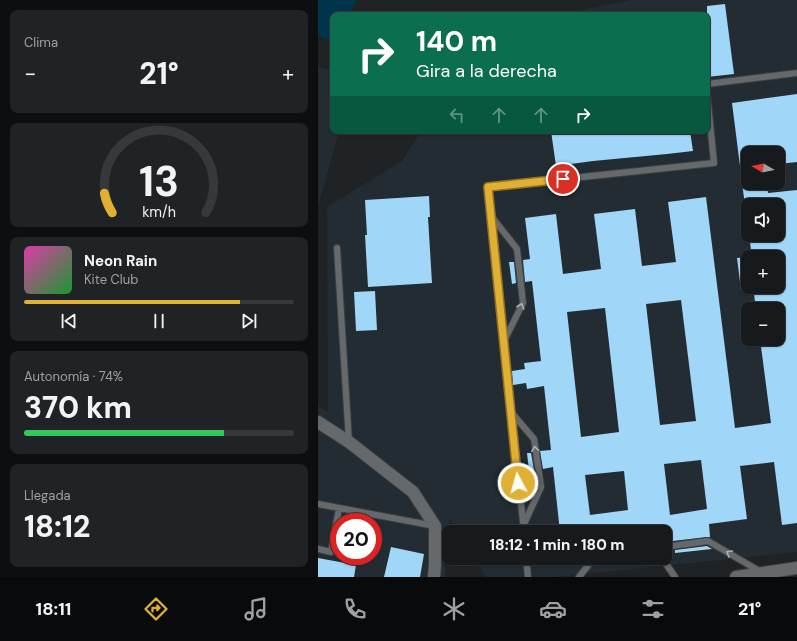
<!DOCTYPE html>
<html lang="es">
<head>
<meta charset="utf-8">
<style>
	body { margin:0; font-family:"DM Sans",sans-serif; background:#202325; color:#f1f3f6; height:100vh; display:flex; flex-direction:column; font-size:15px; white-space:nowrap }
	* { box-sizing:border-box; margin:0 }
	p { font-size:13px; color:#9ea1a3 }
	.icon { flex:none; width:22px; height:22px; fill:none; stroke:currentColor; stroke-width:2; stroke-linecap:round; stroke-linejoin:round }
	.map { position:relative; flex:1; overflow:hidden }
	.drawer { display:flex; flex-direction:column; gap:10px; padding:10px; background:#0d0e0f; width:318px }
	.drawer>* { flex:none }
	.top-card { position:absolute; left:12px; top:12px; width:380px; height:122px; border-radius:8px; box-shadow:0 1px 3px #0004,0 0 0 1px #36383b; background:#0b6e4f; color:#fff; overflow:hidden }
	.needle { width:26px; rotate:280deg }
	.controls { position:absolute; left:423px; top:146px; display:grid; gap:8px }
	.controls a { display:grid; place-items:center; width:44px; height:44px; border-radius:8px; background:#171a1c; box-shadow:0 1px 3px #0004,0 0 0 1px #36383b; font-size:20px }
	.speed { position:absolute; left:12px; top:513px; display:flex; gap:8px; font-size:20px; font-weight:700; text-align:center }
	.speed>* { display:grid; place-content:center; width:52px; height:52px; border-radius:50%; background:#171a1c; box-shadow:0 1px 3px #0004,0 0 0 1px #36383b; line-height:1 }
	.speed .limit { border:6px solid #d22; background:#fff; color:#111 }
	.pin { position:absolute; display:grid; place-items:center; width:34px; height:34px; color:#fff; margin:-17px; border:2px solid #fff; border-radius:50%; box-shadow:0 1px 4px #0007 }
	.me { position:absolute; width:44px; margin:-22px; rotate:354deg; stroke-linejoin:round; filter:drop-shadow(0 0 3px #0008) }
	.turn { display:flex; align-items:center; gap:14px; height:84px; padding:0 20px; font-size:18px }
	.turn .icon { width:52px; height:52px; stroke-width:2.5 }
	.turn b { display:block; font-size:28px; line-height:34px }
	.lanes { display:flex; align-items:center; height:38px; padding:0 20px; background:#0003; justify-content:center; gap:20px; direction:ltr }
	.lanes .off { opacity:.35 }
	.big { font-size:30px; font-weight:800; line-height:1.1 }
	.drawer .tile { flex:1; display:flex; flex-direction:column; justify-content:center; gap:6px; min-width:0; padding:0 14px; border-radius:8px; background:#202325 }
	.drawer .dial { align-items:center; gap:0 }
	.dial svg { height:104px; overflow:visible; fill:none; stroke:#36383b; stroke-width:7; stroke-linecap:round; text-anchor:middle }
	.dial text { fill:#f1f3f6; stroke:none }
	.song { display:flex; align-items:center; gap:12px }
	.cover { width:48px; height:48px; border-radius:6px; background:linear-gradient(135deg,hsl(320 70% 55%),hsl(130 70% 35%)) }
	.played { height:4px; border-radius:2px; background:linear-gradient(90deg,#e0b034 80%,#36383b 80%) }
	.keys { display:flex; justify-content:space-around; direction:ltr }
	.heat { display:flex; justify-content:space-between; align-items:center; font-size:22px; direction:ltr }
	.charge { height:6px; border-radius:3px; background:linear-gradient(90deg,#34c759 74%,#36383b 0) }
	.trip { position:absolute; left:124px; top:525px; width:230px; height:40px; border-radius:8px; background:#171a1c; box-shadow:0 1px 3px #0004,0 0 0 1px #36383b; font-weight:800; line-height:40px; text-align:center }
	.tabs { display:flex; height:64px; justify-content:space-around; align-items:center; background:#090a0b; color:#9ea1a3 }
	.tabs .icon { width:28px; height:28px }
	.tabs .current { color:#e0b034 }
	.tabs b { font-size:18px; color:#f1f3f6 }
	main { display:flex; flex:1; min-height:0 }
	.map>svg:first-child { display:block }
	.built { fill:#232c32; fill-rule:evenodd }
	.green { fill:#00344d }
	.building { fill:#a0d6f8; fill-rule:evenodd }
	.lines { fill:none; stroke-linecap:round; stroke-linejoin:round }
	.lane-casing { stroke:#3d4042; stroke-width:8 }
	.street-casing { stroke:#3d4042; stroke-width:14 }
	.lane { stroke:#65696b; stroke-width:6 }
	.street { stroke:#65696b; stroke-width:12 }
	.oneway { stroke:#b0b3b5 }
	.route-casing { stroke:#927222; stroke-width:10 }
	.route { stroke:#e0b034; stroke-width:7 }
</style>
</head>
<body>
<main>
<section class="drawer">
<div class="tile"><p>Clima</p>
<div class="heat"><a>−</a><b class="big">21°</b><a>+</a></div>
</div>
<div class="tile dial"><svg viewBox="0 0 100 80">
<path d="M14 69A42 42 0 1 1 86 69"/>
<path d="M14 69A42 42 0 0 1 8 54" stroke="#e0b034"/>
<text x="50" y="56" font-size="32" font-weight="700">13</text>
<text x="50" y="72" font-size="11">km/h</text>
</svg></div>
<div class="tile">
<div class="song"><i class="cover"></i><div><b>Neon Rain</b><p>Kite Club</p></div></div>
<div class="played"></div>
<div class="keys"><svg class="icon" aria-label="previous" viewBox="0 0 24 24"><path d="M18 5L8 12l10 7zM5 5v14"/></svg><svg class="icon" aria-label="pause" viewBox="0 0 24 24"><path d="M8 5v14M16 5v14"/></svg><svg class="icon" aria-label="next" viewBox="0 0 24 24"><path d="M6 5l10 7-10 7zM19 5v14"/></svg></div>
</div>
<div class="tile"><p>Autonomía · 74%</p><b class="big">370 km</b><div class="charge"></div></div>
<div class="tile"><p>Llegada</p><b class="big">18:12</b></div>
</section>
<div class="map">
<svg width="479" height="577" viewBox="0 0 479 577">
	<rect width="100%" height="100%" fill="#1f2325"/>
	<!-- built -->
	<path class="built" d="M312,0h167v552l-244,25h-67l-12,-19h191v-26h-207l-8,-13 -5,58h-127v-171l10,6 -1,-205 75,-46 19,-30h286v-116h-150zM430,153h30v30h-30zM430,205h30v30h-30zM430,257h30v30h-30zM430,309h30v30h-30zM21,522h34v34h-34z
		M0,67l15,4v60h6l-21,76z"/>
	<!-- green -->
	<path class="green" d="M0,0h38l-7,15h-16v28l-15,-8z"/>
	<!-- building -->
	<path class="building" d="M407,4l9,70 -27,3v-71z
		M479,94v68l-19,2v-11h-30v21h-7l-9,-71z
		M233,131h139l3,20 -26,3 -74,7 -37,5z
		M424,183h25l1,10 29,-3v333l-15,2 -8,-63 -34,4 7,53 -38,5 1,13h-3l-34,4v-6l-7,-6 -21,3h-85l-7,-65 -10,2 -3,-18 11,-1 -7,-64 -17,3 -1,-6 -13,2 -1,-14 13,-2 -1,-6 17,-2 -9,-80 -7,1 -2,-22 7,-1 -5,-41 31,-4 7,60 38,-5 -7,-55 41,-5 7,57 34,-4 -8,-60 38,-5 29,231 36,-5 -11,-84h18v-30h-22l-3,-22h25v-30h-26l-3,-22h29v-30h-33zM363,300l15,121 -36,4 -14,-121zM287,308l14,124 -38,5 -14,-125zM383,460l6,49 -37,6 -6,-51zM306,471l4,39 -38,5 -5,-40z
		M111,196l1,21h-2l4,66 -64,4 -3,-52h2l-2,-35z
		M430,257v32l-7,1 -4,-32z
		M191,262h5l2,21 -4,1z
		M57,291l2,39 -21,1 -2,-39z
		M209,453h4l3,17 -5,1z
		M389,546l5,3 -37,4v-3z
		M73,547l33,7 -4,23h-36z
		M0,558l38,7 -2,12h-36z"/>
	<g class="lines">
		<!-- lane casing -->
		<g class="lane-casing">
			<path id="lane" d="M389,84l90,-11
				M174,217l25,32 6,54 -19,38
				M19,248l12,194
				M193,412l23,27 7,48 -17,37
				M0,504l117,22
				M206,532l-36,-345 226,-24 -7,-71
				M347,547l43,-6 53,31
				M0,549l13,3 8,-44
				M208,558l2,19
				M344,558l13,19
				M261,577l15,-19"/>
		</g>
		<!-- street casing -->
		<g class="street-casing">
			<path id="street" d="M0,422l31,20 64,50 22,34v39l-1,12
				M418,577l61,-9"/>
		</g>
		<!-- lane -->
		<use href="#lane" class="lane"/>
		<!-- street -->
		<use href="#street" class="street"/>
	</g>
	<!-- one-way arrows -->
	<defs><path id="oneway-chevron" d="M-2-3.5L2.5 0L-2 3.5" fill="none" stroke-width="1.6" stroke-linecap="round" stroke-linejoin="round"/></defs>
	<g class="oneway">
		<use href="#oneway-chevron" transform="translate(203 306) rotate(-71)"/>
		<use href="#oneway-chevron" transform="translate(217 449) rotate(-98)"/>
		<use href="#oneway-chevron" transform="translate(411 553) rotate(-150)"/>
	</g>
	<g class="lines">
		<!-- route casing -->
		<g class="route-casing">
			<path id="route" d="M200,483l-30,-296 75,-8"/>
		</g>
		<!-- route -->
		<use href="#route" class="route"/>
	</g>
</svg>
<div class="controls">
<a><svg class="needle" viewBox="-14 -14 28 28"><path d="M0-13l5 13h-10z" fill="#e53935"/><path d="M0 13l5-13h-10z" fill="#9ea1a3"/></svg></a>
<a><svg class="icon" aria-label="sound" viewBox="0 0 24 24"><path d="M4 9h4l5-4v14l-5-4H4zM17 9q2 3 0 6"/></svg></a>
<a>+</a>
<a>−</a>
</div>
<div class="speed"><div class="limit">20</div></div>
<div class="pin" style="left:245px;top:179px;background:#d93025"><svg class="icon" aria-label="arrive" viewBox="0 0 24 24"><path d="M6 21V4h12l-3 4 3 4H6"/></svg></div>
<svg class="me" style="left:200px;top:483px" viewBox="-20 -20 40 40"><circle r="17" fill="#e0b034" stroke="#fff" stroke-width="3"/><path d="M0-11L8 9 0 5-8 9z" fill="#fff"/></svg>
<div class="trip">18:12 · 1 min · 180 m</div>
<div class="top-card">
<div class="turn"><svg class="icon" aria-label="right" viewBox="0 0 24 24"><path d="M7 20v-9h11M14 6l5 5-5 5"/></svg><div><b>140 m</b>Gira a la derecha</div></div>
<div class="lanes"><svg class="icon off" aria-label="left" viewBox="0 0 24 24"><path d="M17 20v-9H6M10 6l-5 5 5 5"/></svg><svg class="icon off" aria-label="ahead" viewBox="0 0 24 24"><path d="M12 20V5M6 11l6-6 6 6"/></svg><svg class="icon off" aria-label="ahead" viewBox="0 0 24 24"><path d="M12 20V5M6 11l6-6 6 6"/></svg><svg class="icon" aria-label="right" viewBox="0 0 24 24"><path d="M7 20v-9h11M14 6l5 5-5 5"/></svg></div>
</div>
</div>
</main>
<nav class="tabs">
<b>18:11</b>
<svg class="icon current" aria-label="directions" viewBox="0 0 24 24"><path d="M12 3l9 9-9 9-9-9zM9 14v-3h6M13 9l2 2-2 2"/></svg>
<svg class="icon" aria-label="music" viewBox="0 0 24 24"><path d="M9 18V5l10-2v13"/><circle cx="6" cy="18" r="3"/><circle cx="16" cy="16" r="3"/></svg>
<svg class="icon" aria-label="phone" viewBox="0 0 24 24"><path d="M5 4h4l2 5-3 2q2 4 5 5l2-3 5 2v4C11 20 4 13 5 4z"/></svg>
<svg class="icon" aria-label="climate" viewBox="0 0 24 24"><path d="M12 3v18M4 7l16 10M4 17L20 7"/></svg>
<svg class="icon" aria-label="car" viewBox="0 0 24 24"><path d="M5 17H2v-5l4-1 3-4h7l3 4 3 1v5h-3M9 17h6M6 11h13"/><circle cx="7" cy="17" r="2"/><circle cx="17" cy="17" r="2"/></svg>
<svg class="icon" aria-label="filters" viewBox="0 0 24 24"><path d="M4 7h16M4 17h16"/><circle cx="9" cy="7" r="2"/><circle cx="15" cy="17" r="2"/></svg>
<b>21°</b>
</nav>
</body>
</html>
